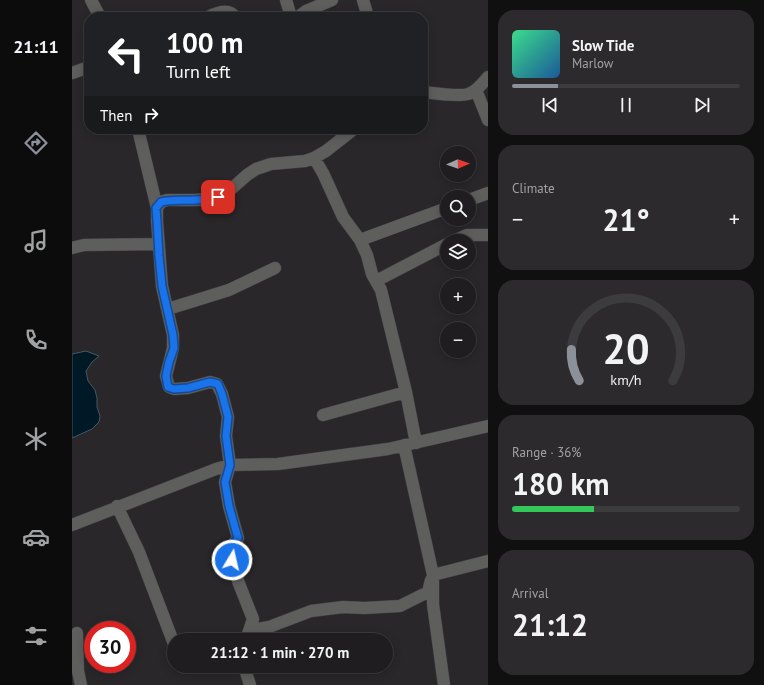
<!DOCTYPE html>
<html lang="en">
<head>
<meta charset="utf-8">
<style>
	body { margin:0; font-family:"PT Sans",sans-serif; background:#2c2a2c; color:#f1f3f6; height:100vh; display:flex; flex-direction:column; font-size:15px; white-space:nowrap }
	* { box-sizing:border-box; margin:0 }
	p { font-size:13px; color:#a1a2a4 }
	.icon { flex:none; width:22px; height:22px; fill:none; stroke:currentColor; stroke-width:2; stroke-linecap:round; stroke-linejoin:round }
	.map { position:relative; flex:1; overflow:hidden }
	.side { display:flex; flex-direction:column; gap:10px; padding:10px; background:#111011; width:276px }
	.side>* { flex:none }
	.banner { position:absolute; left:12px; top:12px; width:344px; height:122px; border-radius:16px; box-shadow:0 2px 10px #0003,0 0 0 1px #3c3b3d; background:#202124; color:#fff; overflow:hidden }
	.needle { width:26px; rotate:88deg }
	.fabs { position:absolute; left:368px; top:146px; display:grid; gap:8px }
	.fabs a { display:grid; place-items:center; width:36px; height:36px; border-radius:50%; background:#1f1d1f; box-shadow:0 2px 10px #0003,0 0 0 1px #3c3b3d; font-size:20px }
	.speed { position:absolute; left:12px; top:621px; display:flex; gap:8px; font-size:20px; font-weight:700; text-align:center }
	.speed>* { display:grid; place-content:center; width:52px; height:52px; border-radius:50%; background:#1f1d1f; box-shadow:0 2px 10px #0003,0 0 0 1px #3c3b3d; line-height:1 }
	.speed .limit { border:6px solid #d22; background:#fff; color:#111 }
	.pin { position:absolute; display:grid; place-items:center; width:34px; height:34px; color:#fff; margin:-17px; border-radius:8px; box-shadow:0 2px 6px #0006 }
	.me { position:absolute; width:44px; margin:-22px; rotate:9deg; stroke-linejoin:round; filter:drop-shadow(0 0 3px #0008) }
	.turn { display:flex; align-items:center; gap:14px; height:84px; padding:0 16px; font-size:18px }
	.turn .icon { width:52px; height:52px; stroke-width:2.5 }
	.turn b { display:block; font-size:28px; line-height:34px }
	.then { display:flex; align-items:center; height:38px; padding:0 16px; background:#0003; gap:8px; font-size:15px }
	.big { font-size:30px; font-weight:700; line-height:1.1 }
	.side .tile { flex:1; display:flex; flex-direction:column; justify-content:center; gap:6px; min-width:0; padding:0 14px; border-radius:16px; background:#2c2a2c }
	.side .dial { align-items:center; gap:0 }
	.dial svg { height:104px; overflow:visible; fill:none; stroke:#3c3b3d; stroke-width:7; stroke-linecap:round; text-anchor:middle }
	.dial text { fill:#f1f3f6; stroke:none }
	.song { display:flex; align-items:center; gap:12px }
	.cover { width:48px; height:48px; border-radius:6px; background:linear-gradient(135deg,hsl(150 70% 55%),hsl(210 70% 35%)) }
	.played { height:4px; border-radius:2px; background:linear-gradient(90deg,#8c9099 20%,#3c3b3d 20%) }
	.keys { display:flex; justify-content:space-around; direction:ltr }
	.heat { display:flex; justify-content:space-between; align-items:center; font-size:22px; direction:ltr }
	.charge { height:6px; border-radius:3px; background:linear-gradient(90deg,#34c759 36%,#3c3b3d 0) }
	.trip { position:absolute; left:95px; top:633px; width:226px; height:40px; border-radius:20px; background:#1f1d1f; box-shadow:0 2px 10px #0003,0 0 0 1px #3c3b3d; font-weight:700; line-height:40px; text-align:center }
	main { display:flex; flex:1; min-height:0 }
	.dock { display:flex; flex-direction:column; width:72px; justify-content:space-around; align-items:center; background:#0c0c0c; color:#a1a2a4 }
	.dock .icon { width:28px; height:28px }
	.dock .current { color:#8c9099 }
	.dock b { font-size:18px; color:#f1f3f6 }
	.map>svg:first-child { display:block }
	.water { fill:#001927; stroke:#475862 }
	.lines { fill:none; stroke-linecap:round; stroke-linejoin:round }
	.minor-casing { stroke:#444244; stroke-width:13 }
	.minor { stroke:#5e5e5d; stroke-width:12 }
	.route-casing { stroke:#114b97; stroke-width:10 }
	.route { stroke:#1a73e8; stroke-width:7 }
</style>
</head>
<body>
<main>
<nav class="dock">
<b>21:11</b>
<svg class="icon current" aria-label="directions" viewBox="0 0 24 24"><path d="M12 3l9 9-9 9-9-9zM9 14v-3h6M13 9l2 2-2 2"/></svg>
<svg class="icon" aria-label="music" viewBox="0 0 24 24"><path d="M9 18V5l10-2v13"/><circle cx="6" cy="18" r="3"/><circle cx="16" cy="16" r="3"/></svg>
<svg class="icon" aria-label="phone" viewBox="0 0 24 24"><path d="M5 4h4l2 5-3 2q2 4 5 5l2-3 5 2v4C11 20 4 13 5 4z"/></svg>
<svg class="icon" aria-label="climate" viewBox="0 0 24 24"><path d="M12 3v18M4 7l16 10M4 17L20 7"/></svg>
<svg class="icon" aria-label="car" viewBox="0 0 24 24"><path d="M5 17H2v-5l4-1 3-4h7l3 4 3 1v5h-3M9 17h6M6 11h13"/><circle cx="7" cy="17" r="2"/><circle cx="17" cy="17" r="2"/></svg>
<svg class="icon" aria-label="filters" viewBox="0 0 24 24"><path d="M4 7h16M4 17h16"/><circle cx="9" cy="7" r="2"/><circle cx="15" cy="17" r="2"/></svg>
</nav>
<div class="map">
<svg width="416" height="685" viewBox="0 0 416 685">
	<rect width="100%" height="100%" fill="#292729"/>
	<!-- water -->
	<path class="water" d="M14,351l13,5 -7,6 -6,9 2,10 7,9 2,8v9l3,9 -1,6 -7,7 -20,9v-84z"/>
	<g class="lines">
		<!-- minor casing -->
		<g class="minor-casing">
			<path id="minor" d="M19,0l9,17
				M214,0l5,17
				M291,0l5,17
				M136,17c8,-4 21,-9 27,0
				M226,17l8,-6 26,-11
				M0,73l17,-6
				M404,90l12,30
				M351,92c10,1 37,5 45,2 8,-2 15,-11 20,-17
				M66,129l19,79
				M242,158l9,15 20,44 17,23 87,-32
				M397,200l19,-7
				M382,241l13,-6h21
				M0,248l12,-3 75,-1
				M304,281l71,-37
				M96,309l61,-19 46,-22
				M334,392l10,51
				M251,415l83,-23 -25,-102 -9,-16 -5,-19 -7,-15
				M332,445l29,130v29l11,81
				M45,506l22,46 35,92
				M0,525l144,-56 14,-4 48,-1 110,-15 100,-23
				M361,575l55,-14
				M5,633l1,38 3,14
				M176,634l10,-5 11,-2 42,-16 32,-4 21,1 36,-2 28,-14 3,-12
				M174,640l7,-21 -15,-38 -9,-32 9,-11 -9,-32 -4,-24 5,-17 -4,-29 2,-19 -6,-23 -5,-10 -7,-2 -22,6 -14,1 -5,-2 -3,-11 7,-28v-13l-11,-49 -5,-65v-13l4,-6 6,-2h28l14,-1 9,-2 11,-6 18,-16 9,-6 15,-5 34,-3 9,-3 12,-7 28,-22
				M111,666v1l4,-1
				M172,666l6,19"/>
		</g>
		<!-- minor -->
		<use href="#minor" class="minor"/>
	</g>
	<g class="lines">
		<!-- route casing -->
		<g class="route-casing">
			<path id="route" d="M146,197c-7,2 -15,3 -22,3 -12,1 -23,-1 -35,2l-5,6 1,13 2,35 3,30 11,49 1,13 -5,14 -3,14 2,11 6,2 14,-1 22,-6 8,2 4,10 6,23 -2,19 4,29 -5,17 4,24 9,32 -10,11 4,11"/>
		</g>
		<!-- route -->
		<use href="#route" class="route"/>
	</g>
</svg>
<div class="fabs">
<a><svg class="needle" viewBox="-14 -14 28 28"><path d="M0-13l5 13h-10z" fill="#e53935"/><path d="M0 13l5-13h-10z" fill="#a1a2a4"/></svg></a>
<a><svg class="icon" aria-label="search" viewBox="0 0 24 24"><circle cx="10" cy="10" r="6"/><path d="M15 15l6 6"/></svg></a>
<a><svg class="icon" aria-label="layers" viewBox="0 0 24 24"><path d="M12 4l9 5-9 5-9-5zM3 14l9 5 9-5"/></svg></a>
<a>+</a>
<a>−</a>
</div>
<div class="speed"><div class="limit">30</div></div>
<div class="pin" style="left:146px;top:197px;background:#d93025"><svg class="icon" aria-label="arrive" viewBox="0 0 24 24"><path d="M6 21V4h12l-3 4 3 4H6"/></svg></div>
<svg class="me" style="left:160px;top:560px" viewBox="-20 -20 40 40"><circle r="17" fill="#1a73e8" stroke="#fff" stroke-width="3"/><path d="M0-11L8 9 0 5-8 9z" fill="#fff"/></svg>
<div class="trip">21:12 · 1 min · 270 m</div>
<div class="banner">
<div class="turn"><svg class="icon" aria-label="left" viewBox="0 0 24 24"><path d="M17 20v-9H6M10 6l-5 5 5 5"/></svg><div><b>100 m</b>Turn left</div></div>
<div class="then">Then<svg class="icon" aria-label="right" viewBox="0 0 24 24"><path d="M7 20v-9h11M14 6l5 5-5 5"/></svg></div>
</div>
</div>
<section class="side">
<div class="tile">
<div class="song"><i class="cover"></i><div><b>Slow Tide</b><p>Marlow</p></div></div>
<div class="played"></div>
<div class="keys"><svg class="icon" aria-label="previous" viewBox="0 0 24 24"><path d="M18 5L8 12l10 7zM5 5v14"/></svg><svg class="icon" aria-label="pause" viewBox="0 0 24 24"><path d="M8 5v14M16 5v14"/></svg><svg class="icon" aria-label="next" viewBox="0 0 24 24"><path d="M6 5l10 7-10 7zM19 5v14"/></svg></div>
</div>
<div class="tile"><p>Climate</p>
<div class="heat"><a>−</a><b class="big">21°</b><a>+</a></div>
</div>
<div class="tile dial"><svg viewBox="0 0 100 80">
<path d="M14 69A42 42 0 1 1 86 69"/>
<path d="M14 69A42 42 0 0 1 8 45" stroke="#8c9099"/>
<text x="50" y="56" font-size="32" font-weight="700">20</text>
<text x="50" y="72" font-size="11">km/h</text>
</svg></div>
<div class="tile"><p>Range · 36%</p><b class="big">180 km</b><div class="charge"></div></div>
<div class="tile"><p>Arrival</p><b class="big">21:12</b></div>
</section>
</main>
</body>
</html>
